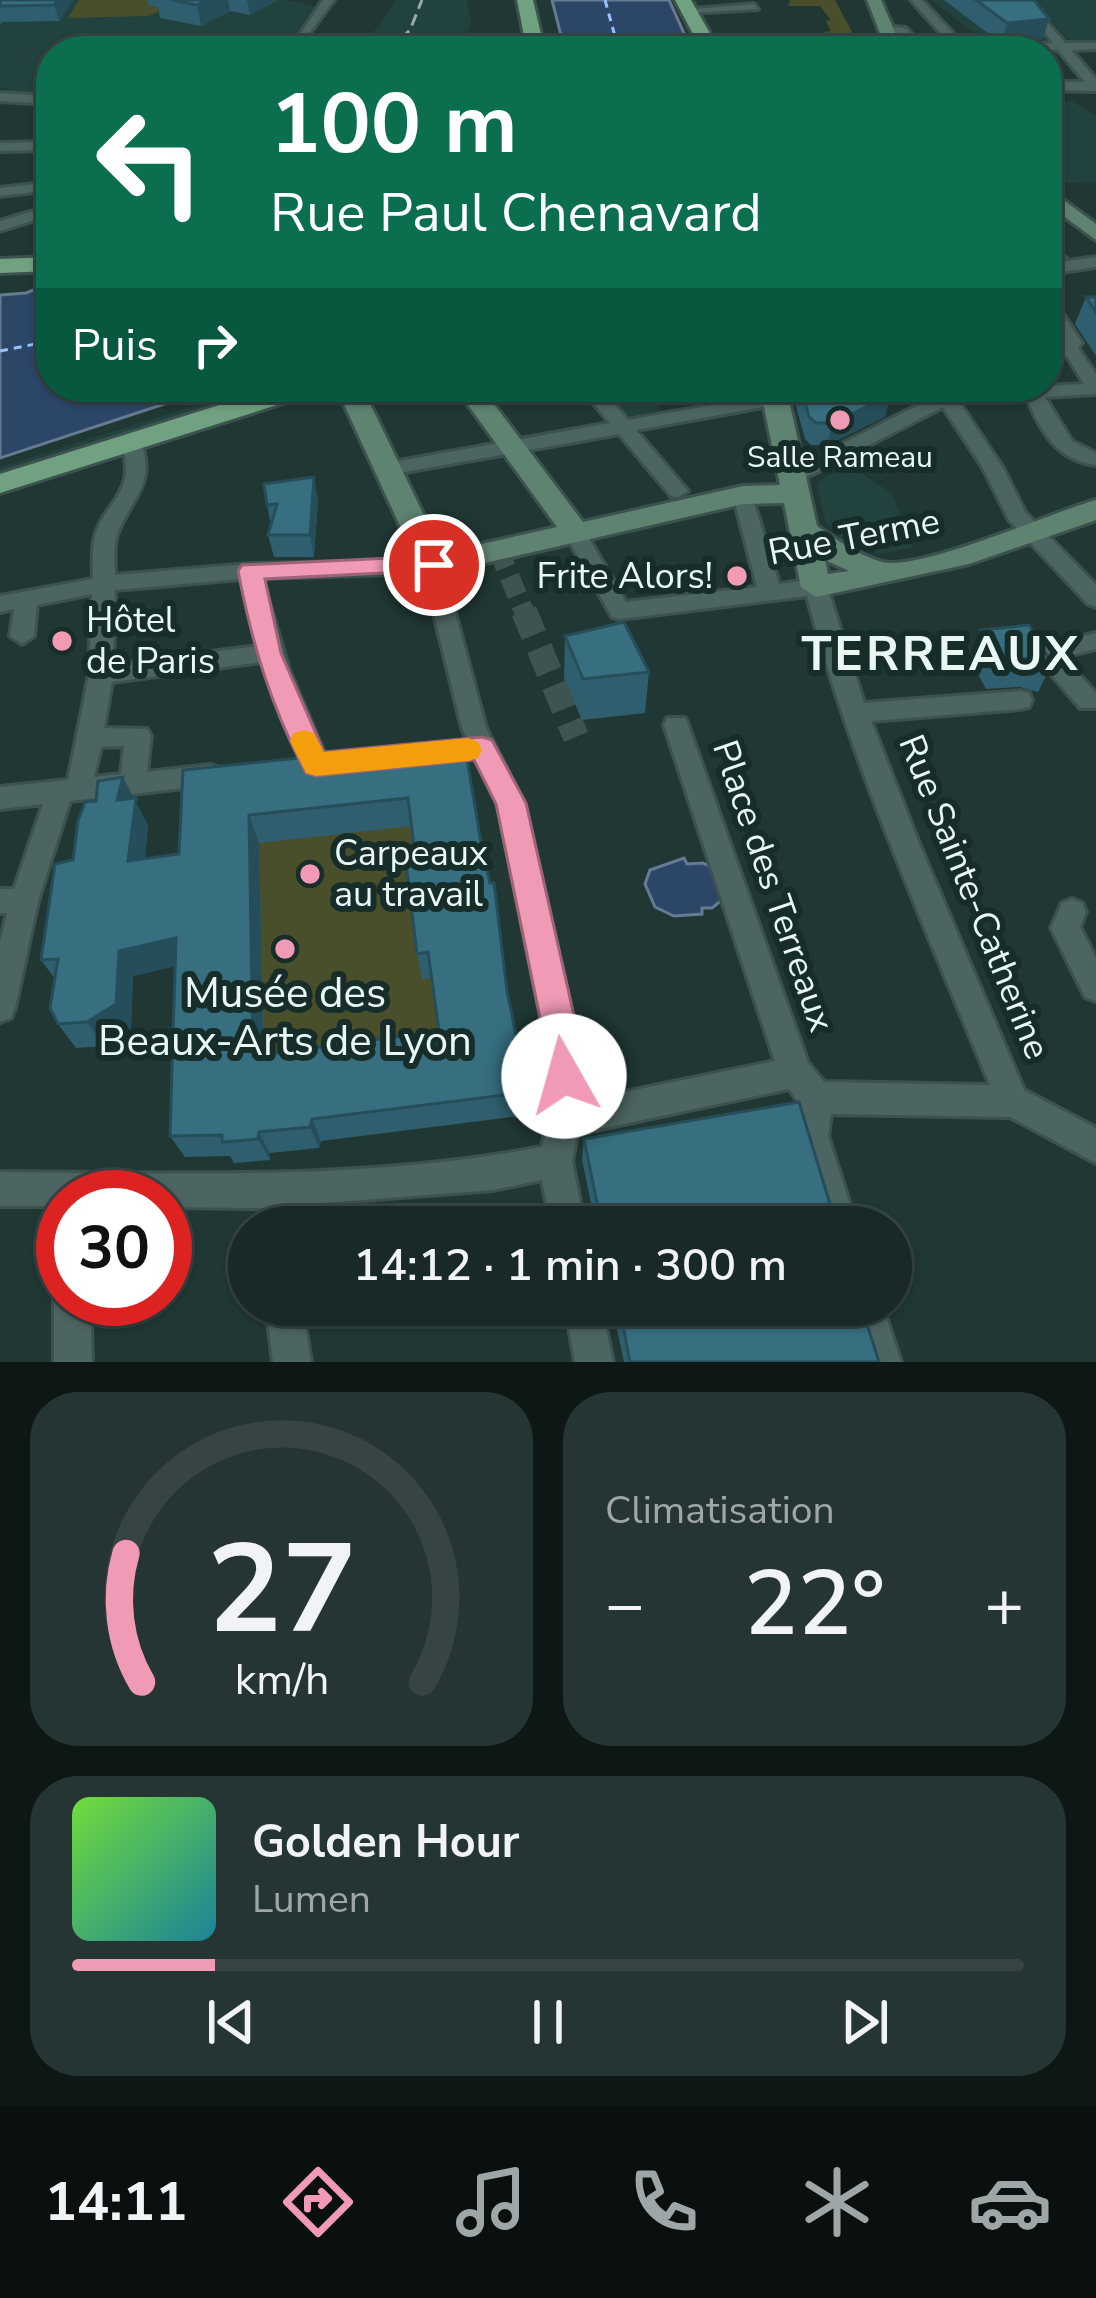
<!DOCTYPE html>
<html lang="fr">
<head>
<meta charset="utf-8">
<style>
	body { margin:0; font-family:"Nunito Sans",sans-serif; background:#253533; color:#f1f3f6; height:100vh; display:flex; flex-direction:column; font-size:45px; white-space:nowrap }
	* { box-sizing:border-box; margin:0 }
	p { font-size:39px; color:#9fa6a7 }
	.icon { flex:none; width:66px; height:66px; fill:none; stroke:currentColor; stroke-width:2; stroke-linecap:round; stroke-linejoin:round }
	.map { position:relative; height:1362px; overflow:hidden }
	.drawer { display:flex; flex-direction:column; gap:30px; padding:30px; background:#0d1715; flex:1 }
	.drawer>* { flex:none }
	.top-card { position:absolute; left:36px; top:36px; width:1026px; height:366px; border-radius:48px; box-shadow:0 3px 9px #0004,0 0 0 3px #364544; background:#0b6e4f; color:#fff; overflow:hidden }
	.speed { position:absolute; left:36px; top:1170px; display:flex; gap:24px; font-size:60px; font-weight:700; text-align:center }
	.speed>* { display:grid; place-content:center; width:156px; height:156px; border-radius:50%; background:#182927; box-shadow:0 3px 9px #0004,0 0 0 3px #364544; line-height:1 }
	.speed .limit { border:18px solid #d22; background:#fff; color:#111 }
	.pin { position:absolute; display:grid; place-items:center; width:102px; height:102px; color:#fff; margin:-51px; border:6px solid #fff; border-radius:50%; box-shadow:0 3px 12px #0007 }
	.me { position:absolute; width:132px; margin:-66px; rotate:353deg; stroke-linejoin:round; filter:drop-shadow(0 0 9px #0008) }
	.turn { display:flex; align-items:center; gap:42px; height:252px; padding:0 36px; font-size:54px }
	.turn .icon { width:156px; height:156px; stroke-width:2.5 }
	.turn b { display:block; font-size:84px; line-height:102px }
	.then { display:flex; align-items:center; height:114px; padding:0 36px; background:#0003; gap:24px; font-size:45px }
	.big { font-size:90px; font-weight:600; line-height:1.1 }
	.drawer .tile { flex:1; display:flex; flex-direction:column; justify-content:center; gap:18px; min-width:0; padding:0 42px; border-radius:48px; background:#253533 }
	.drawer .dial { align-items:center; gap:0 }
	.dial svg { height:312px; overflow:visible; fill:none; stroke:#364544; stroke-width:7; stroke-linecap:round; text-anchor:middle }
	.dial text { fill:#f1f3f6; stroke:none }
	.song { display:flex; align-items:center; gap:36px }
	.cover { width:144px; height:144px; border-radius:18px; background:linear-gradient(135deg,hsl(100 70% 55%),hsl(190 70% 35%)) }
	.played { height:12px; border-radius:6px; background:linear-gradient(90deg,#f09ab6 15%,#364544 15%) }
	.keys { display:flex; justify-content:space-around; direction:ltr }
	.heat { display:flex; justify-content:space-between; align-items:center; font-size:66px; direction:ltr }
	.drawer .tiles { flex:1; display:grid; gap:30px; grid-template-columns:1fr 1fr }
	.tile:last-child { grid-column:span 2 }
	.trip { position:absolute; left:228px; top:1206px; width:684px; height:120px; border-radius:60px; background:#182927; box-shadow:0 3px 9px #0004,0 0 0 3px #364544; font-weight:600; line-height:120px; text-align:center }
	.tabs { display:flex; height:192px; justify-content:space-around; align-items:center; background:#0a1010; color:#9fa6a7 }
	.tabs .icon { width:84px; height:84px }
	.tabs .current { color:#f09ab6 }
	.tabs b { font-size:54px; color:#f1f3f6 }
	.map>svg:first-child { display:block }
	.built { fill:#21423e }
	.green { fill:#4a4f2b }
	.water { fill:#2c4667; stroke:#657b92; stroke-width:3 }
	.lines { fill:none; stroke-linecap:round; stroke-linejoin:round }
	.ferry { stroke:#95c2fb; stroke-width:3; stroke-dasharray:8 6; stroke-linecap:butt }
	.street-tunnel-far2 { stroke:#3e5451; stroke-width:15; stroke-dasharray:15 8; stroke-linecap:butt }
	.street-tunnel-far1 { stroke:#3e5451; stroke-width:20; stroke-dasharray:20 10; stroke-linecap:butt }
	.street-tunnel { stroke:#3e5451; stroke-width:26; stroke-dasharray:26 14; stroke-linecap:butt }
	.street-casing { stroke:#3d524f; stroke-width:6 }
	.secondary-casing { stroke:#3d524f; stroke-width:6 }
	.primary-casing { stroke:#3d524f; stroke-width:6 }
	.street { fill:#4d6562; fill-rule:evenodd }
	.secondary { fill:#5e8371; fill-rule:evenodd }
	.primary { fill:#70a180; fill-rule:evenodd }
	.rail { stroke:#99aaa8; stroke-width:3; stroke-dasharray:12 6; stroke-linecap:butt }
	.wall { fill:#2f5f6e; fill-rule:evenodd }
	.shaded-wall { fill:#264e5a }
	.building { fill:#376f80; stroke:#264e5a; stroke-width:3; fill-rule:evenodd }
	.route { fill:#f09ab6; stroke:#9c6476; stroke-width:3 }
	.slow { fill:#f59e0b }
	.poi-dot { fill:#f09ab6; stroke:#162d2a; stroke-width:4.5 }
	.labels { text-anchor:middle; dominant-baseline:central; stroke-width:12; stroke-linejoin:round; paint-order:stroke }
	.far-poi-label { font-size:30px; fill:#e9f7f5; stroke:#162d2a }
	.street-label { font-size:36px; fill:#e9f7f5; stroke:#162d2a }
	.poi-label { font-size:36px; fill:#e9f7f5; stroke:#162d2a; text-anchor:start }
	.near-poi-label { font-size:42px; fill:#e9f7f5; stroke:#162d2a }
	.district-label { font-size:48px; font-weight:bold; letter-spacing:3px; fill:#e9f7f5; stroke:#162d2a }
</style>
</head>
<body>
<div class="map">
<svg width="1096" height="1362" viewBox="0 0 1096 1362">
	<rect width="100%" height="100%" fill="#203734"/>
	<!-- built -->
	<path class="built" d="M0,0h79l-1,6 73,-6h137l32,8 -34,43h-235v47l-48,-3 5,-6 -8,-1z
		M395,0h72l4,23 -10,28h-109l27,-25z
		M931,0h165v43h-26l-31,-36 -10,11 21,26h-61z
		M1047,89l12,14 13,-2 24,15v67l-49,-1z
		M254,387h43l-297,96v-16z
		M596,387h100l-42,12 7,12 -28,5 -12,-3z
		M849,465l43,28 21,54 -33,7 -34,-10 -20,-21 -9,-37 3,-6z"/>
	<!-- green -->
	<path class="green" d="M79,0h72l16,7 -18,9 -81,2z
		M790,0h45l17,32 -4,5 6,1 6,13 -77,-4 -9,-13 34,-1 4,5 19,3 -7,-9 7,-1 -5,-10 5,-1 -11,-14h-32z
		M434,807l40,266 -233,32 -4,-277z"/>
	<!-- water -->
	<path class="water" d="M552,0h117l23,51h-127z
		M51,283v104h165l-216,71v-163l26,-2z
		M684,858l3,6 16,-1 14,7 5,30 -10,8h-10v6l-28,2 -19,-9 -10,-23 5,-14z"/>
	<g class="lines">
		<!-- ferry -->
		<path class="ferry" d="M605,0l14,51
			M0,351l51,-10"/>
		<!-- street-tunnel-far2 -->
		<path class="street-tunnel-far2" d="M1053,255l12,8"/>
		<!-- street-tunnel-far1 -->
		<path class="street-tunnel-far1" d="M498,549l27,65"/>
		<!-- street-tunnel -->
		<path class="street-tunnel" d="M524,611l52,126"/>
		<!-- street casing -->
		<g class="street-casing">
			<path id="street" d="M323,0h11l-29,39h-8z
				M911,0h11l41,44 28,-1 6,4 -6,4h-76l-17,-18 -16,-3v-4l24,2 16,17h29z
				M754,4l4,5 -70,4 -5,-3z
				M1024,5h8l33,38h31v6l-25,1 25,29v12l-49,-1v-8h38l-27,-32 -30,-1v-4l25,-2z
				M506,39l34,3 -63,9z
				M0,93l51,3v8l-51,-3z
				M51,142v8l-51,1v-8z
				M51,182v8l-51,6v-8z
				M51,206v9l-51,16v-10z
				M1096,257v10l-49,7v-10z
				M1047,298l6,1 29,44 -4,5 18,26v20l-51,3 27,44 24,12v12c-39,-5 -55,-33 -69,-67l-68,4 44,66 22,44 71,73v22l-8,-3 -79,-84 -26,-52 -40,-61 -144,74h-14v-8l151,-77 -3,-9h16l3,4 132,-7 -17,-28 -20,-3v-10h17l-17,-27z
				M580,387h19l29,33 187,-33h40l-9,5 -210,38 52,61 -10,6 -7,-1 -52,-62 -231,41 -10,-6 10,-6 222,-40z
				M131,436l10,6c15,44 -10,55 -24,93 -4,11 -2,28 -2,40l135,-11 191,-4 45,168 38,76 54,238 3,56 5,2 189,-39 -111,-336 3,-7h18l3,7 120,338 16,19 166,3c-66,-161 -139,-321 -183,-489l-187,23 -8,-2 -49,-87 4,-5h14l45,77 131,-15 -24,-92 3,-5h14l29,94 37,-5 11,8 37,116 156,-12 9,2 3,7 -3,7 -9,2 -149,12 49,125 104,244 72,38v35l-86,-46 -179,-3 -3,22 29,91h-34l-27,-91 3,-33 -10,-14 -203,43 -8,-2 -6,31 13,66h-34l-9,-47 -49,10 -196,15 -2,22h-34l2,-19 -98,-1v-10h-102v9h-63v-34c180,1 364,9 542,-25l8,-37 -4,-68 -48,-238 -36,-76 -38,-155 -162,5 27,92 40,95 -4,7h-18l-45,-110 -150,20 -8,46 43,1 4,7 -4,36 64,-7 9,3 4,7 -4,7 -9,3 -141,16 -32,100 -23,107 -4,10 -11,4v-79l7,-30h-7v-24h14l29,-85 -43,5v-22l68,-7 21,-105 3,-81 -55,11 -3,31 -12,8 -12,-8 4,-27 -14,3v-16l93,-17c0,-12 -1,-27 1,-39 9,-40 45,-44 27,-98zM241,579l16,67 -144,19 2,-75zM124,746l-3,28 -27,3 7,-30z
				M1096,633v16l-33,8 33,36v15h-16l-47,-55 4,-6z
				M1072,899l10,4 4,9 -6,15 16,31v43l-11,-4 -34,-69 11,-25z
				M63,1285v14h27l2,63h-38v-63z
				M266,1305h36l9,57h-38z
				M565,1305h36l12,57h-38z
				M846,1305h36l19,57h-38z"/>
		</g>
		<!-- secondary casing -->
		<g class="secondary-casing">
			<path id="secondary" d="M867,0h14l22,51h-16z
				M1047,188l49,36v16l-49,-36z
				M336,387h26l80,166 115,-26 -102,-140h26l102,135 160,-36 37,-1 -20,-98h26l31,139c20,14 41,29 65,36 39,9 170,-50 214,-62v20l-127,44 -153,33 -15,-10 -17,-84 -41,1 -310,71 -15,-10zM825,560l24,11 -21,3z"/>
		</g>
		<!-- primary casing -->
		<g class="primary-casing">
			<path id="primary" d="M517,0h16l12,51h-18z
				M675,0h16l29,51h-18z
				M51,257v14l-51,2v-14z
				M277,387h42l-4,6 -315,100v-19z"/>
		</g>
		<!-- street -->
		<use href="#street" class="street"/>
		<!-- secondary -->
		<use href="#secondary" class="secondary"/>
		<!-- primary -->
		<use href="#primary" class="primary"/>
		<!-- rail -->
		<path class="rail" d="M387,51l23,-21 12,-30"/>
	</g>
	<!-- wall -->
	<path class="wall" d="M0,0h73l-14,21 -57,1 -2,3z
		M147,0h131l-28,15 -20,-4 -29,15 -41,-8 -2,-11 -10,-2z
		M944,0h90l9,39 -41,5z
		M1086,297h10v59l-21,-32z
		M800,387h83l2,30 -58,28h-16l-6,-6 -9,-33z
		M318,499l-4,58h-40l-6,-22 3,-10 -4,-20z
		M981,630l71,34 -14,28 -18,-5 -34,2 -17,-31z
		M565,636l84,36 -4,41 -63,7 -18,-42z
		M464,741l43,251 21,100v23l-207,26 -2,7 -49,5v7l-36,3 -4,-7 -45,1 -15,-21 5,-170 -42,10 -2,52 -27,18 -28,2 -18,-24 -3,-45 -14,-19 32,-100 23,-59 37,-3 15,27 -3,34 34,-5 4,-84zM412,826l4,35 1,93 5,25 10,-1 7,53 -175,23 -5,-211z
		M584,1139l253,88h-241l-14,-67z
		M612,1305h249l18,57h-255z"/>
	<!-- shaded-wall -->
	<path class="shaded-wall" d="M58,0h15l-14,21 -5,-16z
		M206,0h22l2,11 -29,15 -4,-21z
		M247,0h31l-28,15z
		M1049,19l-6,20 -41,5 5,-21z
		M891,395l-6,22 -58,28 5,-22z
		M314,477l4,22 -4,58 -4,-22z
		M123,777l25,48 -6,63 -14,-27 -11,-61z
		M249,815l10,28 5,236 -11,-23z
		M176,938l13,25 -56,13 -2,52 -27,18 -17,-24 32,-71z
		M312,1119l9,22 -2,7 -9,-21z
		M259,1132l11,21v7l-12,-21z"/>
	<!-- building -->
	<path class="building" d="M0,0h58l-4,5 -54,1z
		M171,0h35l-9,5z
		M976,0h58l15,19 -42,4z
		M1086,297h10v15z
		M801,387h82l8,8 -59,28h-16l-7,-6z
		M314,477l-4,58h-42l9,-31 -10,1 -3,-21z
		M624,622l25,50 -66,7 -18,-43z
		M1029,625l23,39 -19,-6 -34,2 -18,-30z
		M464,741l17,102 9,40h4l13,109 21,100 -216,27 -2,8 -51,5 -1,7 -36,3v-7l-52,1 6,-198 -57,13 -3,53 -29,18 -29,2 -8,-16 8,-49 -17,1 14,-96 18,-4 5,-39 7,-19 11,-1 2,-20 25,-4 -6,23 19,-2 -8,63 51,-7 4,-84zM408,798l8,63 -10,2 11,91 11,-2 11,79 -186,25 -4,-241z
		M799,1102l38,125h-235l-18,-88z
		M619,1305h242l18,57h-249z"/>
	<!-- route -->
	<path class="route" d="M434,556l12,9 -4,5 -177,9 16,74 43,99 158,-15 10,3 34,63 54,239 2,34 -5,13 -13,5 -12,-5 -7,-47 -49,-238 -22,-44 -158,16 -10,-3c-35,-66 -54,-129 -68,-202l4,-6z"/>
	<!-- slow -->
	<path class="slow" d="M304,730l10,3 10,19 144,-14 10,4 4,8 -4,8 -10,3 -152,15 -10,-3 -16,-32 4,-8z"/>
	<!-- markers -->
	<g class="poi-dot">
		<circle cx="840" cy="420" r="12"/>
		<circle cx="737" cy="576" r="12"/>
		<circle cx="62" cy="641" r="12"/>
		<circle cx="310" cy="874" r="12"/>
		<circle cx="285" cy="949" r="12"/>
	</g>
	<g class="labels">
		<!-- far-poi labels -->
		<g class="far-poi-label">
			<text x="840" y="457">Salle Rameau</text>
		</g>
		<!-- street labels -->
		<g class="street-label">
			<text transform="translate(854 537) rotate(-11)">Rue Terme</text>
			<text transform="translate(773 886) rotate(71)">Place des Terreaux</text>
			<text transform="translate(974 897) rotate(68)">Rue Sainte-Catherine</text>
		</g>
		<!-- poi labels -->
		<g class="poi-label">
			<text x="713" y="576" text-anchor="end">Frite Alors!</text>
			<text x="86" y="620">Hôtel<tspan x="86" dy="41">de Paris</tspan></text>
			<text x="334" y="853">Carpeaux<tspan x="334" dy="41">au travail</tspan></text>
		</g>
		<!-- near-poi labels -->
		<g class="near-poi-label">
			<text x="285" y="993">Musée des<tspan x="285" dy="48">Beaux-Arts de Lyon</tspan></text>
		</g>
		<!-- district labels -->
		<g class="district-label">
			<text x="941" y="654">TERREAUX</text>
		</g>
	</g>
</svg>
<div class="speed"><div class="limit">30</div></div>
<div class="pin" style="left:434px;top:565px;background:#d93025"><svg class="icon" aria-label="arrive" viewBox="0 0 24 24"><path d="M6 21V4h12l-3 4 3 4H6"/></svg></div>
<svg class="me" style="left:564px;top:1076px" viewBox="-20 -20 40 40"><circle r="19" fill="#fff"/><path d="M0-13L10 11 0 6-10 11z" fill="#f09ab6"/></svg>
<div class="trip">14:12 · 1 min · 300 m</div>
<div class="top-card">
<div class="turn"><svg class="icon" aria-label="left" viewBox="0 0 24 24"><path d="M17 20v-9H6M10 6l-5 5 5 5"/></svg><div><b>100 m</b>Rue Paul Chenavard</div></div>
<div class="then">Puis<svg class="icon" aria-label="right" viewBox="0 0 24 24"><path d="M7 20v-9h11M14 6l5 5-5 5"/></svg></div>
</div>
</div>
<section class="drawer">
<div class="tiles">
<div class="tile dial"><svg viewBox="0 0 100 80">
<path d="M14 69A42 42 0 1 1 86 69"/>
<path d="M14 69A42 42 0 0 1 10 36" stroke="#f09ab6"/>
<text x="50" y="56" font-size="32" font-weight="700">27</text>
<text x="50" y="72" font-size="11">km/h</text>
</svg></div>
<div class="tile"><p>Climatisation</p>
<div class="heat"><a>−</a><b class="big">22°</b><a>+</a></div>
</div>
<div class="tile">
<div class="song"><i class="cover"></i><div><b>Golden Hour</b><p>Lumen</p></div></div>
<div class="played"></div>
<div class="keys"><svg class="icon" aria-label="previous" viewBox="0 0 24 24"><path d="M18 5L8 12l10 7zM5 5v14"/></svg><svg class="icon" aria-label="pause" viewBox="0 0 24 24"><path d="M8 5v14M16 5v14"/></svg><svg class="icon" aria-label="next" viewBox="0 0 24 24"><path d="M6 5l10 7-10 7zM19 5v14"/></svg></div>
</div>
</div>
</section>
<nav class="tabs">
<b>14:11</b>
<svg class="icon current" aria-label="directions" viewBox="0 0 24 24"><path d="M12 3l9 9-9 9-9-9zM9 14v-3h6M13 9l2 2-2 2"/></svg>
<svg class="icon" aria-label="music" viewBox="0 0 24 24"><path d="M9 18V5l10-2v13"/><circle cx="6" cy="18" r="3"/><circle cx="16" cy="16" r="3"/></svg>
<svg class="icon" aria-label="phone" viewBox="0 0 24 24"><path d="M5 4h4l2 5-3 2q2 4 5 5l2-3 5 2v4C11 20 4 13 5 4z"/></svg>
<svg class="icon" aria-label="climate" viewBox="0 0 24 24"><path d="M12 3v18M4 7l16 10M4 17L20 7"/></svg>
<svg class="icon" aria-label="car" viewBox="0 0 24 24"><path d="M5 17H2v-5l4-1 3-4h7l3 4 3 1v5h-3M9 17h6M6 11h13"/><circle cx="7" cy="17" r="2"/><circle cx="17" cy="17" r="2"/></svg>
</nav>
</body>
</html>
